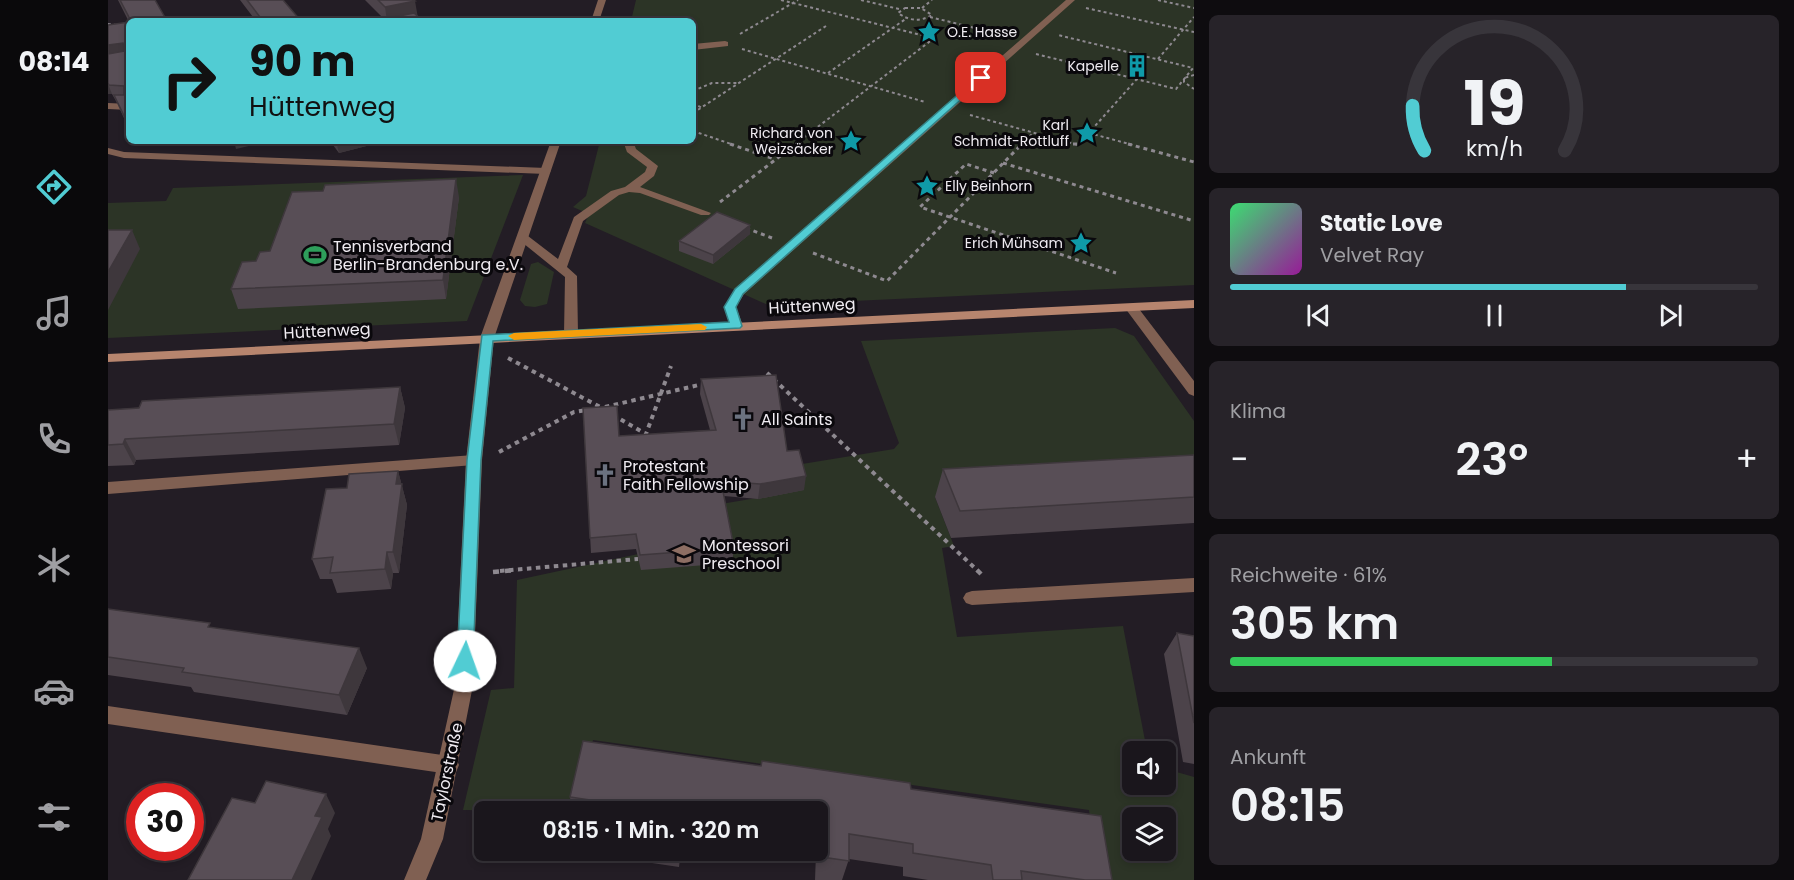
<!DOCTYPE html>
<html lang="de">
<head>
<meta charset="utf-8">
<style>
	body { margin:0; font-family:Poppins,sans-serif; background:#272329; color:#f1f3f6; height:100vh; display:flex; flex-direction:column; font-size:22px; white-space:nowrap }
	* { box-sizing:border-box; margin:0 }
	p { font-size:20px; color:#9f9fa3 }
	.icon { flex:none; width:33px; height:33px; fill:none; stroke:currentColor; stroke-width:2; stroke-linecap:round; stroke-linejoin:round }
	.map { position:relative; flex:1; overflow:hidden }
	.side { display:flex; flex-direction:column; gap:15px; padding:15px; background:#0e0c0f; width:600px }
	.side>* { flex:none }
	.banner { position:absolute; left:18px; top:18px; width:570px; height:126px; border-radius:9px; box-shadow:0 3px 9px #0003,0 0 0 2px #38353b; background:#51ccd3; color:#111; overflow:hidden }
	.fabs { position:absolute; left:1014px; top:741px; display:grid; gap:12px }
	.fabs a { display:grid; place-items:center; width:54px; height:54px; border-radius:9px; background:#1a161c; box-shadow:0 3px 9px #0003,0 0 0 2px #38353b; font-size:30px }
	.speed { position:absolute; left:18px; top:783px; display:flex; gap:12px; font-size:30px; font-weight:700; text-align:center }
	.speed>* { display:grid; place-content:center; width:78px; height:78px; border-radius:50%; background:#1a161c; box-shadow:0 3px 9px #0003,0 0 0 2px #38353b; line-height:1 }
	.speed .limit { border:9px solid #d22; background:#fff; color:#111 }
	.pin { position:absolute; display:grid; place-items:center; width:51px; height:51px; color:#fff; margin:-26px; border-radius:12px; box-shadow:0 3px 9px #0006 }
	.me { position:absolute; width:66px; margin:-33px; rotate:3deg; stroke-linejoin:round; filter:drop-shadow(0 0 4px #0008) }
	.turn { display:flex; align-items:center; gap:21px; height:126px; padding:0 24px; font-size:27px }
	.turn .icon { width:78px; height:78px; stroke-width:2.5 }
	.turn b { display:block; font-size:42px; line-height:51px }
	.big { font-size:45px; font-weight:600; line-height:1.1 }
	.side .tile { flex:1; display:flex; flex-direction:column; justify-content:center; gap:9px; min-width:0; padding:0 21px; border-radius:9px; background:#272329 }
	.side .dial { align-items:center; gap:0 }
	.dial svg { height:156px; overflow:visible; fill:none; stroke:#38353b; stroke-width:7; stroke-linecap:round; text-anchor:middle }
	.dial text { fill:#f1f3f6; stroke:none }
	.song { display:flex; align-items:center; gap:18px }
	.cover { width:72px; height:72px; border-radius:9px; background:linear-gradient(135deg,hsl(140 70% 55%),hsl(300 70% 35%)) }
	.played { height:6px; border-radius:3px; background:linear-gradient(90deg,#51ccd3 75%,#38353b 75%) }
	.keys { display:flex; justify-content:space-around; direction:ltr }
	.heat { display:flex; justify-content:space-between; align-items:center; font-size:33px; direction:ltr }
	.charge { height:9px; border-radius:4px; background:linear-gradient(90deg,#34c759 61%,#38353b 0) }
	.trip { position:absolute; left:366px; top:801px; width:354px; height:60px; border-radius:9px; background:#1a161c; box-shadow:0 3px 9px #0003,0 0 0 2px #38353b; font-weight:600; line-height:60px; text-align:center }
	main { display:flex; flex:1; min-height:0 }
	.menu { display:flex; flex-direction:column; width:108px; justify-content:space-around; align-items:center; background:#0a090b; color:#9f9fa3 }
	.menu .icon { width:42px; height:42px }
	.menu .active { color:#51ccd3 }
	.menu b { font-size:27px; color:#f1f3f6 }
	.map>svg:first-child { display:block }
	.green { fill:#2c3426; fill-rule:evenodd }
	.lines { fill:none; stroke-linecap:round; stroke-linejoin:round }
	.path-far3 { stroke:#8e8990; stroke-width:2; stroke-dasharray:3 3; stroke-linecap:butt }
	.path-far2 { stroke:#8e8990; stroke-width:3; stroke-dasharray:4 4; stroke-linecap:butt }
	.path-far1 { stroke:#8e8990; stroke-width:4; stroke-dasharray:4.5 4.5; stroke-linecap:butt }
	.path { stroke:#8e8990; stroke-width:4.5; stroke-dasharray:6 6; stroke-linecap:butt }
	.service { fill:#806052; fill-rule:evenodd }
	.minor { fill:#806052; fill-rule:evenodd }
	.secondary { fill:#b7856e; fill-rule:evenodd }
	.wall { fill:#4c434a }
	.shaded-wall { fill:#3e373c }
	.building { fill:#584e56; stroke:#3e373c; stroke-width:1.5 }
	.route { fill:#51ccd3; stroke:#358589; stroke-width:1.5 }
	.slow { fill:#f59e0b }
	.labels { text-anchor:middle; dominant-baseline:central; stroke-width:6; stroke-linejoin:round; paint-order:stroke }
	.far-poi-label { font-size:14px; fill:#efebf1; stroke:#0a080c; text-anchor:end }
	.poi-label { font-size:16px; fill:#efebf1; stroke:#0a080c; text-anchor:start }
	.street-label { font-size:16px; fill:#efebf1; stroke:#0a080c }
</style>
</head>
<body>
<main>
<nav class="menu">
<b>08:14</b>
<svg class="icon active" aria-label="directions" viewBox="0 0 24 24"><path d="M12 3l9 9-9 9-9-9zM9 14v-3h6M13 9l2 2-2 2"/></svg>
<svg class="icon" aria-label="music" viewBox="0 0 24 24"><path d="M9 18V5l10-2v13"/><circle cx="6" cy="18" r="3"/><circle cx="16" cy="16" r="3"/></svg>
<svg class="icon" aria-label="phone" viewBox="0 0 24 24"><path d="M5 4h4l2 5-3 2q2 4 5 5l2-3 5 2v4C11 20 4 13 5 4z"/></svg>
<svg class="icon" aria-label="climate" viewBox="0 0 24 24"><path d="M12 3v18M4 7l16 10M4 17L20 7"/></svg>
<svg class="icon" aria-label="car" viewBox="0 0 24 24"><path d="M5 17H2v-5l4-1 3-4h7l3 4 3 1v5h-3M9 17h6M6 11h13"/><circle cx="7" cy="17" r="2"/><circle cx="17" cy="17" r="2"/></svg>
<svg class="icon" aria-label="filters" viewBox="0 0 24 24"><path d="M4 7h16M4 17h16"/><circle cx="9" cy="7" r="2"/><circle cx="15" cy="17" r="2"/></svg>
</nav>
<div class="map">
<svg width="1086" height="880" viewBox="0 0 1086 880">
	<rect width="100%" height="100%" fill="#231d25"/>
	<!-- green -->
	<path class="green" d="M528,0h558v285l-426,20 -183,-82 4,-9 -16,-7 13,-11 14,-55h93v-120h-62z
		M415,175l-56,146 -359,17v-135l58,-2 7,-13z
		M430,262l16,10 -7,32 -12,3 -10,-1 -5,-6 11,-36z
		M1007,328l19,8 60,85v60l-259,16 19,49 -12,2 15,89 166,-11 24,125 -15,1v32h34v-15l28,8v103h-95l-10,-70 -496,-70 -17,71 -113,-1 28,-120 23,-2 3,-108 210,-45 -6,-31 82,-14 -7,-25 98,-16 5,-6 -38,-102zM1024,818h34v32h-34z"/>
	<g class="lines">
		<!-- path-far3 -->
		<path class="path-far3" d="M673,0l152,38
			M753,0l38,9
			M1050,0l36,8
			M797,8h16l11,7c-12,7 -23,6 -34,-2z
			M814,8l10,-8
			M978,8l108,24
			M822,17l73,18
			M0,24l8,1
			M632,34l58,-34
			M634,49l183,53
			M928,54l140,35 17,-21 -135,-33
			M1050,59l36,-42
			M720,73l79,-55
			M1086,75l-10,3v4l10,7
			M585,91l19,-8h26
			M585,103l9,5
			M585,113l133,-87
			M862,115l108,30 59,-66
			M585,131l41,14
			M981,133l44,12
			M686,145l139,-106
			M913,145l12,-12"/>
		<!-- path-far2 -->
		<path class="path-far2" d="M622,144l44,15
			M965,144h6
			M1020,144l66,18
			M895,163l191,58
			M886,173l-28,-9 -46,43 196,66
			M612,202l76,-58
			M638,228l26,10
			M705,253l74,28 135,-137"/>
		<!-- path-far1 -->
		<path class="path-far1" d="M400,358l94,50
			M659,373l211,198
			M497,407l98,-23
			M505,415l33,19 25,-68
			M391,452l75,-40 12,-2
			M392,571l138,-12"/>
		<!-- path -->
		<path class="path" d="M869,570l4,4
			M385,572l24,-2"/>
		<!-- service -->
		<path class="service" d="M958,0h9l-331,294 -8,13 7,19 -2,3h-10l-7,-22 11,-18z
			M617,41l3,1v4l-35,4v-6z
			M0,103l21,1v6l-21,-1z
			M515,141h10l3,8 22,17 -4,10 -14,11 71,26 -2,2h-8l-61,-22 -11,-1 -10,3 -36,26 -16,46 10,9 1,58 -7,4 -5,-1 -2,-3 1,-57 -47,-38 2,-3h8l30,23 16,-42 37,-26 14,-4 20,-15 2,-5 -20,-15z
			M0,148l16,4 422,16 5,3 -5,3 -422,-16 -16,-4z
			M366,455l8,5 -8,5 -366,29v-12z
			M1086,578v14l-222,13 -6,-2 -3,-5 3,-5 6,-2z
			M0,706l341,50 7,2 3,7 -3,7 -7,2 -341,-50z"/>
		<!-- minor -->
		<path class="minor" d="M490,0h8l-7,21h-8z
			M443,141h10l-67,197 -12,122 -9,225 -30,154 -17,41h-22l17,-41 34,-154 11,-225 14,-122z
			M1023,304l5,1 58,76v15l-5,-2 -64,-86z"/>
		<!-- secondary -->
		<path class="secondary" d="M1086,300v8l-1086,54v-8z"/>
	</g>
	<!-- wall -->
	<path class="wall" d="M10,0h37l12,21h-38v1z
		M132,0h43l18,21h-45z
		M257,0h48l4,16 -33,3z
		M21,22v107l-13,-28 -4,-7h-4v-69z
		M222,141h56l-47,12z
		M351,197l-13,102 -208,10 -7,-20 25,-28 14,-10z
		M642,225v9l-37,30 -34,-13v-10z
		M593,379l86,72 17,39 -46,9 -34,-3 10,52 -2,15 -91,7 -5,-21 -45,4 -8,-145 36,28 91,-6 -10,-36z
		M292,387l5,21 -6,37 -263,15 -2,5 -26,1v-56z
		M1086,455v68l-243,15 -16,-41 8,-28z
		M290,471l9,34 -8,68h-6l-2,16 -54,4 -5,-14h-12l-8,-20 35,-71z
		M0,609l105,19 154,40 -20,47 -153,-23 -3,-5 -83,-12z
		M1069,633l17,3v128l-11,-2 -19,-108z
		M803,789l201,91h-184l-25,-4v-9l-54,-8 -7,21h-27l1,-27 -15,-3h17v-38h-246l-2,-15z
		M544,850h29l-2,17 -27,-4z"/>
	<!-- shaded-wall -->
	<path class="shaded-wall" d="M307,1l3,17 -31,3 -2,-14z
		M15,43l6,16 -21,2v-16z
		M0,84l4,10h-4z
		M27,141h19l-17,4z
		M126,141h35l-33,8z
		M228,141h50l-47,12z
		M348,179l3,18 -13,102 -3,-19z
		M642,225v9l-37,30v-9z
		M24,230l8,19 -32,61v-38z
		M292,387l5,21 -6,37 -5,-21z
		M17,439l11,21 -2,5 -11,-21z
		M290,471l9,34 -8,68 -6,-21 3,-68z
		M698,476l-2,14 -46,9 2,-15z
		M279,552l6,21 -2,16 -6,-20z
		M251,648l8,20 -20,47 -8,-20z
		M218,794l9,19 -7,16 3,7 -20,44h-19l23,-64z"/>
	<!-- building -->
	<path class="building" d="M12,0h35l12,21h-36z
		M139,0h36l18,21h-38z
		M270,0h35l2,1 -30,6z
		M306,13l9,8h-48z
		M21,22v104l-15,-31h10v-9l-15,-1 -1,-2v-29l17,-3 -2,-8 -15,2v-20z
		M348,179l-13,101 -212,9 11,-27 14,-1 4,-9 10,-1 22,-59 31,-1 2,-6z
		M609,212l33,13 -37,30 -34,-14z
		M0,230h24l-24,42z
		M668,375l11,76 12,-1 7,26 -46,8 -39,-3 13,67 -94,7 -4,-21 -46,4 -7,-130 34,-2 2,30 97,-6 -15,-51z
		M292,387l-6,37 -269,15 -2,5 -15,1v-35l31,-2 3,-7z
		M1086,455v42l-234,14 -17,-42z
		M290,471l-2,13h6l-9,68h-6l-2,17 -55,4 3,-16 -21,2 14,-70 21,-1 2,-14z
		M0,609l102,14 -2,4 151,21 -20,47 -157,-23 2,-4 -76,-11z
		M1069,633l17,3v87z
		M475,741l178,25 1,-5 148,22 1,6 190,27 11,64h-27l-64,-9 1,9h-29l-2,-15 -78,-12v-9l-64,-10v27l-27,-4 1,-28h-5v-17h-162v-2l-86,-13z
		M158,781l60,13 -11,22 7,1 -30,63h-104l44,-82 23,5z"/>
	<!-- route -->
	<path class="route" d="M870,77l7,1 -242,216 -7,13 6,19 -2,2 -247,13 -12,119 -8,201 -2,5 -6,2 -6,-2 -2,-5 10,-201 15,-125 247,-13 -5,-15 11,-18z"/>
	<!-- slow -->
	<path class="slow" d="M593,324l6,3 -2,3 -191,10 -6,-4 6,-3z"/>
	<!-- icons -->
	<defs>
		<g id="sight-bare" transform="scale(1.8)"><path d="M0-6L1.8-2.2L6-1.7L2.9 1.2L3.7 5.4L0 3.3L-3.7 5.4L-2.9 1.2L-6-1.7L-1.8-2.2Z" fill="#0f9aa8" stroke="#0a080c" stroke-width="2.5" paint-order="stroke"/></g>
		<g id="building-bare" transform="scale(1.8)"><path d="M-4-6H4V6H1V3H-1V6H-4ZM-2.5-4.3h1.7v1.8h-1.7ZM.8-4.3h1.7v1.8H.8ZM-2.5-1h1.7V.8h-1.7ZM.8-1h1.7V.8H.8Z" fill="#0f9aa8" stroke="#0a080c" stroke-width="2.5" paint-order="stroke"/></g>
		<g id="stadium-bare" transform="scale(1.8)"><path d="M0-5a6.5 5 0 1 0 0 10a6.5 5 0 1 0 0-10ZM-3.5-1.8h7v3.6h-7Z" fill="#2e9e5b" stroke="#0a080c" stroke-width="2.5" paint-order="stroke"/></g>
		<g id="church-bare" transform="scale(1.8)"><path d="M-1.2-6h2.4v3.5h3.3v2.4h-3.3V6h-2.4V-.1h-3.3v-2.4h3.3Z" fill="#6b7280" stroke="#0a080c" stroke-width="2.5" paint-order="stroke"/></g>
		<g id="school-bare" transform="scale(1.8)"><path d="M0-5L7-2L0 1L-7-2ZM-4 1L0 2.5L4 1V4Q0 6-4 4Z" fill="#8d6e63" stroke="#0a080c" stroke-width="2.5" paint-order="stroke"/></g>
	</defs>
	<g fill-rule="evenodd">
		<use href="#sight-bare" x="821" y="32"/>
		<use href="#building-bare" x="1029" y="66"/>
		<use href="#sight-bare" x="979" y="133"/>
		<use href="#sight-bare" x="743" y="141"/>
		<use href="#sight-bare" x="819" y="186"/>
		<use href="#sight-bare" x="973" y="243"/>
		<use href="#stadium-bare" x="207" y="255"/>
		<use href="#church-bare" x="635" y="419"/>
		<use href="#church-bare" x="497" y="475"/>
		<use href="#school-bare" x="576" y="554"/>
	</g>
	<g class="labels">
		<!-- far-poi labels -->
		<g class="far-poi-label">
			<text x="839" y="32" text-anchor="start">O.E. Hasse</text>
			<text x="1011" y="66">Kapelle</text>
			<text x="961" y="125">Karl<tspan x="961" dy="16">Schmidt-Rottluff</tspan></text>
			<text x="725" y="133">Richard von<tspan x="725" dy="16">Weizsäcker</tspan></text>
			<text x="837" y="186" text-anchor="start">Elly Beinhorn</text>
			<text x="955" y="243">Erich Mühsam</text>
		</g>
		<!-- poi labels -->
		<g class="poi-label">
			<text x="225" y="246">Tennisverband<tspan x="225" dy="18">Berlin-Brandenburg e.V.</tspan></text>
			<text x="653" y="419">All Saints</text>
			<text x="515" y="466">Protestant<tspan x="515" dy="18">Faith Fellowship</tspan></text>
			<text x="594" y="545">Montessori<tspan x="594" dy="18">Preschool</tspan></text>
		</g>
		<!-- street labels -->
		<g class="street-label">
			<text transform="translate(704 306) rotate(-3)">Hüttenweg</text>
			<text transform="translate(219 331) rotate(-3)">Hüttenweg</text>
			<text transform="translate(339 772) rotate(-78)">Taylorstraße</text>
		</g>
	</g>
</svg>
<div class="fabs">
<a><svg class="icon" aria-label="sound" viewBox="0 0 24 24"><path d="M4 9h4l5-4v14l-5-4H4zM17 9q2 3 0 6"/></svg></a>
<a><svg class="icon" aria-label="layers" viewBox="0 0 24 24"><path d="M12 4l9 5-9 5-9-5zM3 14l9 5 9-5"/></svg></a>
</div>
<div class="speed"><div class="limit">30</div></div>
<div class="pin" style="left:873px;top:78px;background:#d93025"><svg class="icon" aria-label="arrive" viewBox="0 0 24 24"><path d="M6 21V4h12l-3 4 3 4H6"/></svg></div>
<svg class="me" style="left:357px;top:661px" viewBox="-20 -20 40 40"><circle r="19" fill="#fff"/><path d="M0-13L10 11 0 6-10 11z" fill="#51ccd3"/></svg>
<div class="trip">08:15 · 1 Min. · 320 m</div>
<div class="banner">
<div class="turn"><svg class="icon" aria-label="right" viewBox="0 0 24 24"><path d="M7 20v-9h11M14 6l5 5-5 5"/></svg><div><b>90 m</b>Hüttenweg</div></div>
</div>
</div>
<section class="side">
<div class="tile dial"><svg viewBox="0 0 100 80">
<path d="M14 69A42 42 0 1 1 86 69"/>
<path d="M14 69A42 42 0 0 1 8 46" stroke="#51ccd3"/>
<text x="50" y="56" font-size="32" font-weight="700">19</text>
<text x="50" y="72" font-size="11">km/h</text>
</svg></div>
<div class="tile">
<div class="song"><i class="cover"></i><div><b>Static Love</b><p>Velvet Ray</p></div></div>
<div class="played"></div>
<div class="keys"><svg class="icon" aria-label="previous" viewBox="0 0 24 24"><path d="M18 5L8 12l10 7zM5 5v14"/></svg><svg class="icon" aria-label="pause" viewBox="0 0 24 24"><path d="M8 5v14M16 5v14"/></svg><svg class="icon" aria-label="next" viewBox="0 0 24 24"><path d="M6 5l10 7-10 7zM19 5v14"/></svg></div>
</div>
<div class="tile"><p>Klima</p>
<div class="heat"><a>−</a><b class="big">23°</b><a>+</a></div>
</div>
<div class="tile"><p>Reichweite · 61%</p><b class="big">305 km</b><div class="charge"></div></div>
<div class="tile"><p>Ankunft</p><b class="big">08:15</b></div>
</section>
</main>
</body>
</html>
